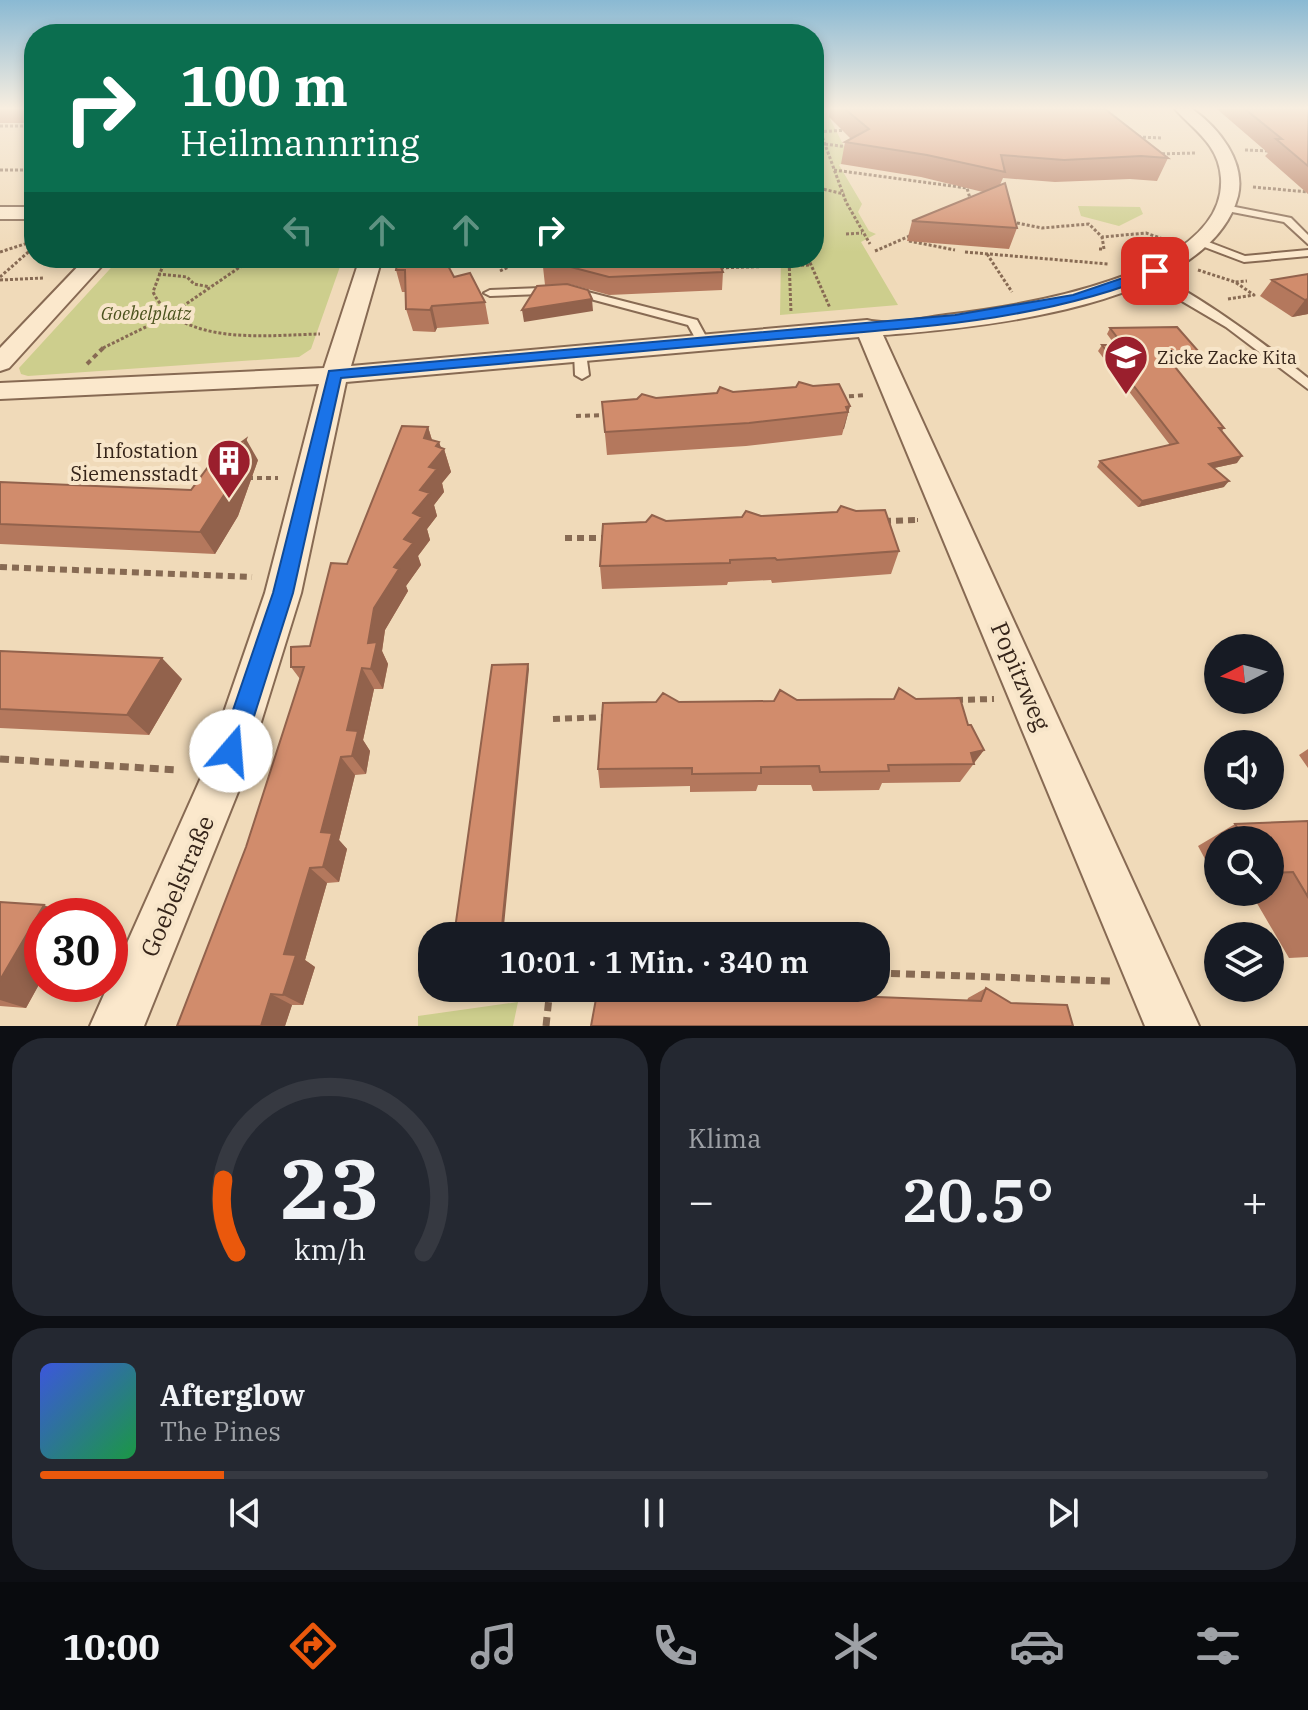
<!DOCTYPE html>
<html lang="de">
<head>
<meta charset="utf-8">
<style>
	body { margin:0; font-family:"IBM Plex Serif",serif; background:#242831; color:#f1f3f6; height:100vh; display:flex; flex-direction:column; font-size:30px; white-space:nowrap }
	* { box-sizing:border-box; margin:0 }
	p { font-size:26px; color:#9ea1a6 }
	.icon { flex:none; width:44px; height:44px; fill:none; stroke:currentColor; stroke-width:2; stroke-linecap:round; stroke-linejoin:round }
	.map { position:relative; height:1026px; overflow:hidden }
	.panel { display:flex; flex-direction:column; gap:12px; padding:12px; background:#0d0f14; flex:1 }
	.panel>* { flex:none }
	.banner { position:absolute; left:24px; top:24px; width:800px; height:244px; border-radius:32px; box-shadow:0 4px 12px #0003; background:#0b6e4f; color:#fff; overflow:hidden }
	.needle { width:52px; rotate:264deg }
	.controls { position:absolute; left:1204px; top:634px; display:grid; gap:16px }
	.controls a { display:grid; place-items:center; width:80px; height:80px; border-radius:50%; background:#171b24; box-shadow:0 4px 12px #0003; font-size:40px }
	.speed { position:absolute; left:24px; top:898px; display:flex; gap:16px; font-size:40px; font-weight:700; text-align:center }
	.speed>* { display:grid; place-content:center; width:104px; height:104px; border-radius:50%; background:#171b24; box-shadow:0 4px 12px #0003; line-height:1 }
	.speed .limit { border:12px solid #d22; background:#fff; color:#111 }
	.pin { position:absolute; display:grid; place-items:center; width:68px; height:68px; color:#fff; margin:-34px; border-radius:16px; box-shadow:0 4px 12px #0006 }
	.me { position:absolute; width:88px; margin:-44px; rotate:18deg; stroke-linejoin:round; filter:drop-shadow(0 0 6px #0008) }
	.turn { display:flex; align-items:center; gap:28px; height:168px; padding:0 24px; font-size:36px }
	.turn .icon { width:104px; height:104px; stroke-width:2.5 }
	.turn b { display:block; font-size:56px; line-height:68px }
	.lanes { display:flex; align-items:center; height:76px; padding:0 24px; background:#0003; justify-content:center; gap:40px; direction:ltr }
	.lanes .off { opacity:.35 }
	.big { font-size:60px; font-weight:600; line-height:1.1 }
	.panel .tile { flex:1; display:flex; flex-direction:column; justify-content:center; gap:12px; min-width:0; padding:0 28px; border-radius:32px; background:#242831 }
	.panel .dial { align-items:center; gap:0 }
	.dial svg { height:208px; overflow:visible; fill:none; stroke:#363941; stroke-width:7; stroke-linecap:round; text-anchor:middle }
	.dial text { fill:#f1f3f6; stroke:none }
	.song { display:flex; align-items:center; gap:24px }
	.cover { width:96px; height:96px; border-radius:12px; background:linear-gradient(135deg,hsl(230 70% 55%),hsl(140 70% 35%)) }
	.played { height:8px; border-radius:4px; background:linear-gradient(90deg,#ea580c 15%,#363941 15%) }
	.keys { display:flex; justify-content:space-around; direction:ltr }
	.heat { display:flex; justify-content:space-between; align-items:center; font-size:44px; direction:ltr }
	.panel .tiles { flex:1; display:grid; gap:12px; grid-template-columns:1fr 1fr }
	.tile:last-child { grid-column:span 2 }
	.trip { position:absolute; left:418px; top:922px; width:472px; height:80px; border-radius:32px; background:#171b24; box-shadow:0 4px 12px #0003; font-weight:600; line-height:80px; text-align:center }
	.dock { display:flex; height:128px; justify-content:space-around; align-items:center; background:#090b0e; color:#9ea1a6 }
	.dock .icon { width:56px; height:56px }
	.dock .on { color:#ea580c }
	.dock b { font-size:36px; color:#f1f3f6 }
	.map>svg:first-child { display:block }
	.green { fill:#cdce8d }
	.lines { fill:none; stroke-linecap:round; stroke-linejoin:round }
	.lane-casing { stroke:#876a53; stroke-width:4 }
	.street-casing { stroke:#876a53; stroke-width:4 }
	.path-far3 { stroke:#876a53; stroke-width:3; stroke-dasharray:3 2; stroke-linecap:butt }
	.path-far2 { stroke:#876a53; stroke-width:4; stroke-dasharray:5 4; stroke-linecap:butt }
	.path-far1 { stroke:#876a53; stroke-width:6; stroke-dasharray:7 5; stroke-linecap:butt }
	.path { stroke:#876a53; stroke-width:7; stroke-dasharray:9 6; stroke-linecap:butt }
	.lane { fill:#fbe8cc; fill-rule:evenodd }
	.street { fill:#fbe8cc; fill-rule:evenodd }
	.wall { fill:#b4785d }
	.shaded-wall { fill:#92624c }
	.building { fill:#d18c6c; stroke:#92624c; stroke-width:2 }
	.route { fill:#1a73e8; stroke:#114b97; stroke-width:2 }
	.labels { text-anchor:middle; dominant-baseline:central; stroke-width:8; stroke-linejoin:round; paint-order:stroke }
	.far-park-label { font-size:18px; font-style:italic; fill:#4b531e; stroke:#f7e5c9 }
	.far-poi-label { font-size:18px; fill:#352419; stroke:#f7e5c9; text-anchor:start }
	.poi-label { font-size:20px; fill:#352419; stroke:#f7e5c9; text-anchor:end }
	.near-street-label { font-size:24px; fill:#352419; stroke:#f7e5c9 }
</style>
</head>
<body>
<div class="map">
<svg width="1308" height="1026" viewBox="0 0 1308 1026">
	<rect width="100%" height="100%" fill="#f0dab9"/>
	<!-- green -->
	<path class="green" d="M814,109h11l23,45 -2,7 -7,4 23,39 -4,8 11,19 7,3 -15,8 37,63 -118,10 1,-57h33z
		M1078,206l62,1 3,7 -24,12 -38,-10z
		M120,258h223l-32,91 -12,8 -271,19 -7,-2 -2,-6z
		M518,1002l-5,24h-95v-10z"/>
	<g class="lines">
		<!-- lane casing -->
		<g class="lane-casing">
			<path id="lane" d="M1225,205l66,13 17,17v9l-24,-22 -62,-12v-4z
				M1198,238l47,18 63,-6v6l-64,6 -50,-19v-4z
				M1141,273c29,-2 141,84 167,105v11l-82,-62 -85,-50z
				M568,287l129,33 12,22 -2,3h-8l-11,-20 -120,-32 -78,3 -6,-3 6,-3z
				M580,349l6,4 3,22 -7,4 -7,-4 -1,-22z"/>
		</g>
		<!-- street casing -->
		<g class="street-casing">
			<path id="street" d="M1175,109h17c27,19 54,53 46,87 -29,111 -262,132 -355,139l316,691h-54l-286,-689 -513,45 -45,211 -57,184 -100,249h-54l113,-253 62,-180 54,-209 -319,15v-16l324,-15 36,-110h22l-31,108 516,-46c23,6 55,-2 79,-5 69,-8 281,-39 275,-137 -2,-33 -26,-47 -46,-69z
				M0,207h34v12h-34z
				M86,258h23l-100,110 -9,3v-23z"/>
		</g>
		<!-- path-far3 -->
		<path class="path-far3" d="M814,114l32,88 24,42
			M0,126h34
			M814,132l35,-2
			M1138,137l25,1
			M825,144l23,3
			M1245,150l26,1
			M1157,154l38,-1
			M0,170h34
			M834,170l133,18 4,14
			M814,187l30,7
			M1253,187l55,5
			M1012,222l30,6 47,-4 13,13 44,-4 17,6
			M846,234l16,-1
			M909,241l46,9
			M1099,249h5l-2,-12
			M875,251l39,-17
			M0,252l34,-11
			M965,252l143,12
			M987,254l25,38
			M172,258l-10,10 -9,24c27,55 115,43 167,42
			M237,258l3,9
			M448,258v13
			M789,258l2,55
			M808,258l22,50
			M716,268l94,-3
			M1198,270l37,12
			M500,271l27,-13
			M158,274l29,3 7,7 16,3
			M0,277l34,-30
			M0,280l43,-2
			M1228,299l26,-4 -19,-13 12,-1
			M103,348l67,-33 70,-48 19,-9"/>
		<!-- path-far2 -->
		<path class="path-far2" d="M87,364l18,-18
			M840,397l26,-2
			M576,416l31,-1
			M248,478h30
			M908,520h10"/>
		<!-- path-far1 -->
		<path class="path-far1" d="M884,521l34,-1
			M565,538h43
			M0,567l252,10
			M956,700l38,-1
			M553,719l55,-2"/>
		<!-- path -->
		<path class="path" d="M0,759l178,11
			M876,973l235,8
			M546,1026l4,-38"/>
		<!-- lane -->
		<use href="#lane" class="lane"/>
		<!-- street -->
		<use href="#street" class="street"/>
	</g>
	<!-- wall -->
	<path class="wall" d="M0,109h34v14h-34z
		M830,109h275l63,49 -11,23 -27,-2 -75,3 -52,-4 -3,7 17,43 -8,21 -102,-8 5,-20 71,-29 -62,-15 -80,-13 4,-22 6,-3 -22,-22z
		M1217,109h91v85l-43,-38 3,-3z
		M398,258l56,19 31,25 4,22 -52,4 -2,4 -22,-1 -7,-22v-17h-4l-6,-22z
		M549,258l174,14 -1,18 -113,5 -40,-11 -24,1 -2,-18z
		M1308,274v40l-16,3 -32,-21 12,-16z
		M1110,328l89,24 -4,6h-27l56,70 -2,3 15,32 -23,5 10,19 -86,20 -41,-40 3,-6 70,-16 -72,-94 4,-6h13l-8,-11z
		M656,398l194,8 -8,29 -96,11 -139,9 -5,-53z
		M428,427l4,13 7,2 2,6 3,1 7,23 -9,11 2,9 -10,13 3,11 -10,13 3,11 -12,16 3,9 -15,21 2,5 -23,39 -3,21 6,13 -5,25h-9l-11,51 7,11 -4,23 -11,1 -16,65 8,9 -8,33 -12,1 -22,77 10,7 -12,38h-11l-7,21h-108l69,-179 54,-168 -9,-12 19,-21 37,-82z
		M258,460l-20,56 -23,38 -215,-10v-62l191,8z
		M761,516l138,35 -8,23 -119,9 -1,-3 -43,2 -1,3 -125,4 -2,-23 66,-45z
		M0,651l182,28 -33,56 -149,-7z
		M916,699l52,26 16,25 -24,32 -78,1 -3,7 -66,1 -2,-6h-53l-2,6 -66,1v-6l-90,2 -2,-19 81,-67z
		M1308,749v19l-9,-13z
		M1308,821v136l-19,1 -38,-65 -27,1 -1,-2h47v-52h-52v43l-20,-37 37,-22z
		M0,902l42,14v63l-16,29 -26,-2z
		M822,988h18l11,8 116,5 1,-3 18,-10 25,15 -193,-9z"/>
	<!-- shaded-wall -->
	<path class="shaded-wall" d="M592,299l1,12 -69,11 -2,-12z
		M1308,299v15l-16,3 13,-17z
		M432,306l5,22 -2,4 -5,-22z
		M850,406l-6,23h-1l5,-17 -2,-5z
		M428,427l7,23 -11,-12z
		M246,439l12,21 -20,56 -23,38 -15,-22z
		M439,442l3,9 2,-2 7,23 -9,11 2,9 -10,13 3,11 -10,13 3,11 -12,16 3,9 -15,21 2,5 -23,39 -3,21 6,13 -5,25 -12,-20 -3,-26 6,-35 20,-41 42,-121z
		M1242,456l-5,7 -32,7 4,-6z
		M1229,481l-5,6 -86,20 4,-6z
		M162,658l20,21 -33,56 -22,-20z
		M528,664l1,5 -26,267h-2z
		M362,668l12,21 -11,51 7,11 -4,23 -14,-18 -5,-26z
		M984,750l-11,14 -2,-11z
		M341,757l14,18 -16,65 8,9 -8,33 -16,-15 -2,-35z
		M310,868l17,15 -22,77 10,7 -12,38 -20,-10 1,-41z
		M44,905l25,11h-27v63l-16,29 -26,-8v-20z
		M271,994l21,11 -7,21h-24z"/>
	<!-- building -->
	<path class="building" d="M845,109h260l63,49 -27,-2 -77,4 -63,-5 4,17 -78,-17 -82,-13 24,-13z
		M1245,109h63v57l-32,-27h6z
		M1005,183l12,45 -105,-7z
		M398,258h46l10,19 16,-4 15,29 -53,4 -2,4 -24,-1 -1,-39h-9z
		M549,258h168l6,14 -114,5 -42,-11 -24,1z
		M1308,274v25l-3,1 -33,-20z
		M567,284l21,6 4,9 -70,11 15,-24z
		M1177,327l22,25h-36l61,76h-5l23,28 -33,8 20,17 -87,20 -42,-40 78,-18 -76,-98h21l-13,-17z
		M799,382l14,4 26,-2 11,22 -4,1 2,5 -99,11 -144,9 -3,-30 35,-3 5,-5 14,4 61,-5 3,-6 13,5 63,-5z
		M402,426l26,1 -4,11 15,4 -3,4 8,3 -15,18 8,2 -17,21 10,3 -17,20 9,4 -18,22 9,4 -19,24 5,2 -25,39 -6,35 9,-1 -6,27 -9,-1 -15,62 11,1 -6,25 -11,1 -20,75 11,1 -9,34 -13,1 -26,86 12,1 -13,40 -12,-1 -10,32h-84l69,-179 58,-180h-13v-20l19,-1 21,-83 16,1z
		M246,439l-22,56 -24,37 -200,-8v-42l191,8 17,-23z
		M841,506l15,5 29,-1 14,41 -122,9 -2,-2 -45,2v3l-130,3 3,-42 43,-2 6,-7 14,6 76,-4 4,-6 15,5 76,-4z
		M0,651l162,7 -35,57 -127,-6z
		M528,664l-27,272h-47l38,-271z
		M899,688l17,11 44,-1 8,27h3l13,25 -13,3 3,11 -86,1 1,6 -69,1 -1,-6 -58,1v6l-69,1v-6l-94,1 5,-66 53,-1 7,-9 16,9 95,-1 6,-11 17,10 97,-1z
		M1308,821v76l-15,-25 -23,1v-33h-25l-10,-16z
		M0,902l44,3 -44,75z
		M598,988h100l124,6 3,-6h15l11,8 130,5 5,-13 25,15 56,2 6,21h-482z"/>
	<!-- sky -->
	<linearGradient id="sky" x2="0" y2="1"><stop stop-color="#8ab9d3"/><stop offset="0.43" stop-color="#f8eee0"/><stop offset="1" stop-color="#f8eee0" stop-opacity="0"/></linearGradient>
	<rect width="1308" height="252" fill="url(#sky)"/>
	<!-- route -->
	<path class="route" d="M1155,267l7,4 -2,2c-121,50 -254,55 -382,66 -146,13 -291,26 -437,39l-48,215 -50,158 -3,8 -9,3 -8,-3 -4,-8 54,-158 56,-222 626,-56 118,-20z"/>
	<!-- icons -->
	<defs>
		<g id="school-pin" transform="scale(2.3)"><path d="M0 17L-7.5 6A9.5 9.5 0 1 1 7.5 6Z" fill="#9a1f2d" stroke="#f7e5c9"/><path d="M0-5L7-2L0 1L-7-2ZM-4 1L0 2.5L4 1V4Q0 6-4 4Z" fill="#fff"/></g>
		<g id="building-pin" transform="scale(2.3)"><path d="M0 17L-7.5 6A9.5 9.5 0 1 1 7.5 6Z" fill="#9a1f2d" stroke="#f7e5c9"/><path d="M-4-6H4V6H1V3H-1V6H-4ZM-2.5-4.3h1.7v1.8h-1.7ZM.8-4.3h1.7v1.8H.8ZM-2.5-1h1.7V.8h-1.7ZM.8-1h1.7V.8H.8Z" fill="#fff"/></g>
	</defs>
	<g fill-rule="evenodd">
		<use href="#school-pin" x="1126" y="357"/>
		<use href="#building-pin" x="229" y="461"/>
	</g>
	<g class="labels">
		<!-- far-park labels -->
		<g class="far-park-label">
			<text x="146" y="313">Goebelplatz</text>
		</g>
		<!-- far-poi labels -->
		<g class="far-poi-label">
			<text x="1157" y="357">Zicke Zacke Kita</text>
		</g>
		<!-- poi labels -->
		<g class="poi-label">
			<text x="198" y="450">Infostation<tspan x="198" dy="23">Siemensstadt</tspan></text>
		</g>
		<!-- near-street labels -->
		<g class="near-street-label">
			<text transform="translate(1021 676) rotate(67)">Popitzweg</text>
			<text transform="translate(177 886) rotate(-67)">Goebelstraße</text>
		</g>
	</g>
</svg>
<div class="controls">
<a><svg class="needle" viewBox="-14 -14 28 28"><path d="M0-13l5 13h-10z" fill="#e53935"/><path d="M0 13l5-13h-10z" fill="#9ea1a6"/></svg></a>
<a><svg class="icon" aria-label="sound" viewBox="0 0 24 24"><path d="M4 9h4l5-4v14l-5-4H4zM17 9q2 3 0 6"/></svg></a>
<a><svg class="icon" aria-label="search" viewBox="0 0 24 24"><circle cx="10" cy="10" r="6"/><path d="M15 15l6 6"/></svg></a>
<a><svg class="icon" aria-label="layers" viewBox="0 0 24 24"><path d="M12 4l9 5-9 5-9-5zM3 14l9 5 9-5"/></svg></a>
</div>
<div class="speed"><div class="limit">30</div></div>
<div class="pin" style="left:1155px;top:271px;background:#d93025"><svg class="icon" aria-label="arrive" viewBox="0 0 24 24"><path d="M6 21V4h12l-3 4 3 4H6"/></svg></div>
<svg class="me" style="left:231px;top:751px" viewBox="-20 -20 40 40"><circle r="19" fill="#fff"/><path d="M0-13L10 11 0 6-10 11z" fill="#1a73e8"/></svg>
<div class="trip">10:01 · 1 Min. · 340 m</div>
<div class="banner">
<div class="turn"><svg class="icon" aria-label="right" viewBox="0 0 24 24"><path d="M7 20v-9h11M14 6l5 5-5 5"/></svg><div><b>100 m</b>Heilmannring</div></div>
<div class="lanes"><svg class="icon off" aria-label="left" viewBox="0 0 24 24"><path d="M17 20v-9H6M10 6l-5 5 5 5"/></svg><svg class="icon off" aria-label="ahead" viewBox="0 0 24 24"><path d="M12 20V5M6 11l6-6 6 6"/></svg><svg class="icon off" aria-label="ahead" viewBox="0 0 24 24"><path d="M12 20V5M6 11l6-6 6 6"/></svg><svg class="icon" aria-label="right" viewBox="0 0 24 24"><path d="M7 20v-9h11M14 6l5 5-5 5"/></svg></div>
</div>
</div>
<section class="panel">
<div class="tiles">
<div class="tile dial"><svg viewBox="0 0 100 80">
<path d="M14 69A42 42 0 1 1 86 69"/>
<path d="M14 69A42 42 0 0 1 9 41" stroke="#ea580c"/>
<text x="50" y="56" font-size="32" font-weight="700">23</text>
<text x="50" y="72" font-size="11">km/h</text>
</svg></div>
<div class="tile"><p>Klima</p>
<div class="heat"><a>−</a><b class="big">20.5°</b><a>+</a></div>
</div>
<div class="tile">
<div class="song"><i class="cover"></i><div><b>Afterglow</b><p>The Pines</p></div></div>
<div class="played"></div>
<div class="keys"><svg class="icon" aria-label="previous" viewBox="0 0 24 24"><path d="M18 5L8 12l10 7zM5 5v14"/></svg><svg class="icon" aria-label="pause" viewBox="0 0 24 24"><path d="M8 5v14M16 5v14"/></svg><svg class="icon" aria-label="next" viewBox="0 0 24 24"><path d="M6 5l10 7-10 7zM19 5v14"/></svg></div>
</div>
</div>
</section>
<nav class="dock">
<b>10:00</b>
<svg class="icon on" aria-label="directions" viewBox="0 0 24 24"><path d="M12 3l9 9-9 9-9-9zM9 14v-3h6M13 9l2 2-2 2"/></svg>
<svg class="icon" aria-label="music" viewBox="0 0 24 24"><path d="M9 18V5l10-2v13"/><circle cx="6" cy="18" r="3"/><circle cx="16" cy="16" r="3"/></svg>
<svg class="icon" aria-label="phone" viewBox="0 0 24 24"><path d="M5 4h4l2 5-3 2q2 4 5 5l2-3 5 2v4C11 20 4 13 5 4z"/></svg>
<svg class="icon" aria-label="climate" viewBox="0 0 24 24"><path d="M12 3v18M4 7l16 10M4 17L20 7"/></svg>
<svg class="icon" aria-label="car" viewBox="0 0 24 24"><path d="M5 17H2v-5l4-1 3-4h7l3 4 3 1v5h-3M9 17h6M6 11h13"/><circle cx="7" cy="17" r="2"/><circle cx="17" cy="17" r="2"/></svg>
<svg class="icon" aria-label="filters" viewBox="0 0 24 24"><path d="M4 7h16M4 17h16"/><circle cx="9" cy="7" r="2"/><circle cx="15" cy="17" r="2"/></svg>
</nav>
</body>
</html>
